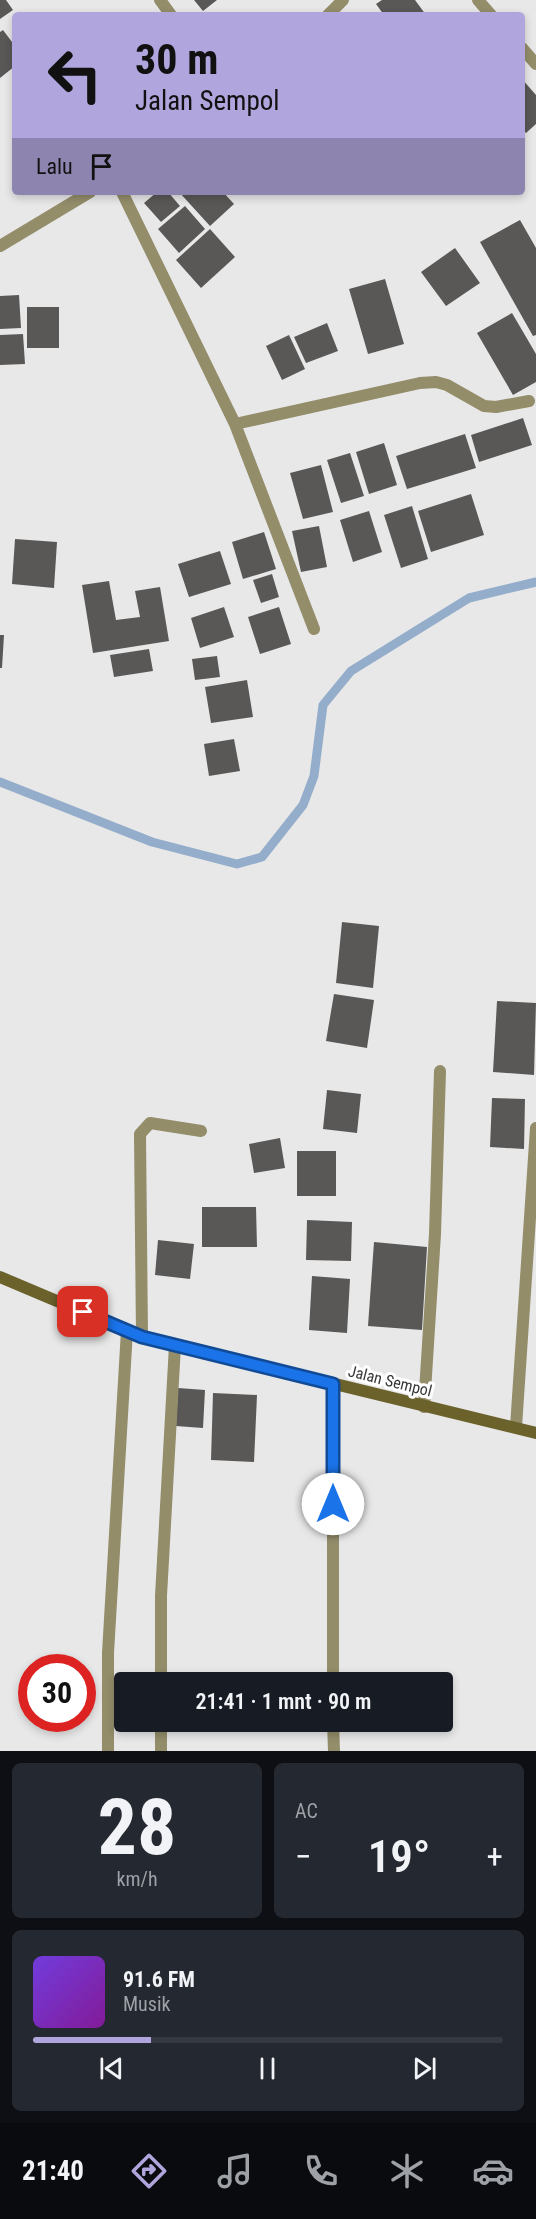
<!DOCTYPE html>
<html lang="id">
<head>
<meta charset="utf-8">
<style>
	body { margin:0; font-family:"Roboto Condensed",sans-serif; background:#242831; color:#f1f3f6; height:100vh; display:flex; flex-direction:column; font-size:22px; white-space:nowrap }
	* { box-sizing:border-box; margin:0 }
	p { font-size:20px; color:#9ea1a6 }
	.icon { flex:none; width:33px; height:33px; fill:none; stroke:currentColor; stroke-width:2; stroke-linecap:round; stroke-linejoin:round }
	.map { position:relative; height:1751px; overflow:hidden }
	.details { display:flex; flex-direction:column; gap:12px; padding:12px; background:#0d0f14; flex:1 }
	.details>* { flex:none }
	.banner { position:absolute; left:12px; top:12px; width:513px; height:183px; border-radius:6px; box-shadow:0 3px 9px #0003; background:#b1a5dd; color:#111; overflow:hidden }
	.speed { position:absolute; left:18px; top:1654px; display:flex; gap:12px; font-size:30px; font-weight:700; text-align:center }
	.speed>* { display:grid; place-content:center; width:78px; height:78px; border-radius:50%; background:#171b24; box-shadow:0 3px 9px #0003; line-height:1 }
	.speed .limit { border:9px solid #d22; background:#fff; color:#111 }
	.pin { position:absolute; display:grid; place-items:center; width:51px; height:51px; color:#fff; margin:-26px; border-radius:12px; box-shadow:0 3px 9px #0006 }
	.me { position:absolute; width:66px; margin:-33px; rotate:0deg; stroke-linejoin:round; filter:drop-shadow(0 0 4px #0008) }
	.turn { display:flex; align-items:center; gap:21px; height:126px; padding:0 24px; font-size:27px }
	.turn .icon { width:78px; height:78px; stroke-width:2.5 }
	.turn b { display:block; font-size:42px; line-height:51px }
	.then { display:flex; align-items:center; height:57px; padding:0 24px; background:#0003; gap:12px; font-size:22px }
	.big { font-size:45px; font-weight:600; line-height:1.1 }
	.details .card { flex:1; display:flex; flex-direction:column; justify-content:center; gap:9px; min-width:0; padding:0 21px; border-radius:9px; background:#242831 }
	.details .dial { align-items:center; gap:0 }
	.dial b { font-size:78px; line-height:1 }
	.song { display:flex; align-items:center; gap:18px }
	.cover { width:72px; height:72px; border-radius:9px; background:linear-gradient(135deg,hsl(260 70% 55%),hsl(290 70% 35%)) }
	.played { height:6px; border-radius:3px; background:linear-gradient(90deg,#b1a5dd 25%,#363941 25%) }
	.keys { display:flex; justify-content:space-around; direction:ltr }
	.heat { display:flex; justify-content:space-between; align-items:center; font-size:33px; direction:ltr }
	.details .tiles { flex:1; display:grid; gap:12px; grid-template-columns:1fr 1fr }
	.card:last-child { grid-column:span 2 }
	.trip { position:absolute; left:114px; top:1672px; width:339px; height:60px; border-radius:6px; background:#171b24; box-shadow:0 3px 9px #0003; font-weight:600; line-height:60px; text-align:center }
	.menu { display:flex; height:96px; justify-content:space-around; align-items:center; background:#090b0e; color:#9ea1a6 }
	.menu .icon { width:42px; height:42px }
	.menu .active { color:#b1a5dd }
	.menu b { font-size:27px; color:#f1f3f6 }
	.map>svg:first-child { display:block }
	.lines { fill:none; stroke-linecap:round; stroke-linejoin:round }
	.stream { stroke:#94adca; stroke-width:9 }
	.building { fill:#595857 }
	.street { stroke:#938d6a; stroke-width:12 }
	.secondary { stroke:#6b612b; stroke-width:12 }
	.route-casing { stroke:#114b97; stroke-width:15 }
	.route { stroke:#1a73e8; stroke-width:10 }
	.labels { text-anchor:middle; dominant-baseline:central; stroke-width:6; stroke-linejoin:round; paint-order:stroke }
	.street-label { font-size:16px; fill:#373738; stroke:#fff }
</style>
</head>
<body>
<div class="map">
<svg width="536" height="1751" viewBox="0 0 536 1751">
	<rect width="100%" height="100%" fill="#e8e8e9"/>
	<g class="lines">
		<!-- stream -->
		<path class="stream" d="M0,782l152,60 85,22 25,-7 41,-52 11,-29 9,-71 28,-34 118,-73 67,-16"/>
	</g>
	<!-- building -->
	<path class="building" d="M0,0h6l7,10 -13,9z
		M194,0h23l-14,11z
		M382,0h33l11,15h-42l-8,-11z
		M3,30l12,16v20l-15,12v-46z
		M522,79l14,16v29l-10,9 -4,-4z
		M157,192h11l12,14 -19,16 -17,-19z
		M179,192h44l11,12 -24,22z
		M185,206l20,23 -26,24 -21,-24z
		M520,220l16,28v87l-3,1 -53,-94z
		M210,229l25,28 -34,31 -25,-28z
		M455,248l25,35 -34,23 -25,-34z
		M385,279l19,65 -36,10 -19,-65z
		M19,295l2,33 -21,1v-33z
		M27,307h32v41h-32z
		M512,313l24,41v28l-23,13 -36,-62z
		M327,323l11,28 -32,12 -12,-26z
		M23,334l2,30 -25,1v-30z
		M289,335l16,34 -23,11 -16,-34z
		M523,418l9,27 -53,17 -8,-27z
		M465,434l11,34 -69,21 -11,-33z
		M384,443l13,42 -28,9 -13,-42z
		M350,453l14,43 -23,7 -14,-43z
		M321,465l12,47 -30,7 -13,-46z
		M471,494l13,41 -53,17 -13,-41z
		M412,506l16,53 -27,9 -17,-53z
		M369,511l13,41 -29,10 -13,-42z
		M319,526l8,41 -26,5 -9,-41z
		M264,532l12,37 -33,10 -11,-37z
		M15,539l42,3 -3,46 -42,-4z
		M220,551l11,33 -42,13 -11,-33z
		M272,574l7,23 -18,6 -8,-23z
		M109,581l7,39 24,-3 -5,-26 25,-4 9,54 -76,12 -11,-68z
		M224,607l10,30 -34,11 -9,-30z
		M279,607l12,37 -31,10 -12,-37z
		M0,635h4l-2,33h-2z
		M149,649l4,22 -39,6 -4,-22z
		M217,656l3,21 -25,3 -3,-21z
		M247,680l6,37 -42,6 -6,-36z
		M234,739l6,32 -31,5 -5,-32z
		M342,922l37,4 -6,62 -37,-5z
		M334,994l40,6 -7,48 -41,-7z
		M497,1001l39,2 -2,72 -41,-3z
		M327,1090l34,4 -4,39 -34,-4z
		M492,1098l33,1 -1,50 -34,-2z
		M280,1138l5,30 -31,5 -5,-29z
		M297,1151h39v45h-39z
		M202,1207h54l1,40h-55z
		M307,1220l45,2 -1,39 -45,-1z
		M158,1240l36,4 -4,35 -35,-4z
		M374,1242l53,5 -5,83 -54,-4z
		M312,1276l38,3 -3,54 -38,-3z
		M178,1388l27,2 -2,38 -27,-2z
		M213,1393l44,2 -3,67 -43,-2z"/>
	<g class="lines">
		<!-- street -->
		<path class="street" d="M160,0l11,15
			M478,0l13,15
			M328,15l15,-15
			M522,48l14,16
			M122,192l113,232 79,205
			M0,246l90,-54
			M235,424l185,-41 16,-1 11,3 37,21 12,1 33,-6
			M142,1337l-2,-203 10,-11 51,8
			M424,1407l11,-173 5,-163
			M516,1427l20,-299
			M161,1683v-87l14,-251
			M333,1683v-299
			M333,1722l1,29
			M108,1751v-98l19,-323
			M161,1751v-29"/>
		<!-- secondary -->
		<path class="secondary" d="M0,1277l142,60 394,96"/>
	</g>
	<g class="lines">
		<!-- route casing -->
		<g class="route-casing">
			<path id="route" d="M83,1312l59,25 191,47v120"/>
		</g>
		<!-- route -->
		<use href="#route" class="route"/>
	</g>
	<g class="labels">
		<!-- street labels -->
		<g class="street-label">
			<text transform="translate(390 1381) rotate(14)">Jalan Sempol</text>
		</g>
	</g>
</svg>
<div class="speed"><div class="limit">30</div></div>
<div class="pin" style="left:83px;top:1312px;background:#d93025"><svg class="icon" aria-label="arrive" viewBox="0 0 24 24"><path d="M6 21V4h12l-3 4 3 4H6"/></svg></div>
<svg class="me" style="left:333px;top:1504px" viewBox="-20 -20 40 40"><circle r="19" fill="#fff"/><path d="M0-13L10 11 0 6-10 11z" fill="#1a73e8"/></svg>
<div class="trip">21:41 · 1 mnt · 90 m</div>
<div class="banner">
<div class="turn"><svg class="icon" aria-label="left" viewBox="0 0 24 24"><path d="M17 20v-9H6M10 6l-5 5 5 5"/></svg><div><b>30 m</b>Jalan Sempol</div></div>
<div class="then">Lalu<svg class="icon" aria-label="arrive" viewBox="0 0 24 24"><path d="M6 21V4h12l-3 4 3 4H6"/></svg></div>
</div>
</div>
<section class="details">
<div class="tiles">
<div class="card dial"><b>28</b><p>km/h</p></div>
<div class="card"><p>AC</p>
<div class="heat"><a>−</a><b class="big">19°</b><a>+</a></div>
</div>
<div class="card">
<div class="song"><i class="cover"></i><div><b>91.6 FM</b><p>Musik</p></div></div>
<div class="played"></div>
<div class="keys"><svg class="icon" aria-label="previous" viewBox="0 0 24 24"><path d="M18 5L8 12l10 7zM5 5v14"/></svg><svg class="icon" aria-label="pause" viewBox="0 0 24 24"><path d="M8 5v14M16 5v14"/></svg><svg class="icon" aria-label="next" viewBox="0 0 24 24"><path d="M6 5l10 7-10 7zM19 5v14"/></svg></div>
</div>
</div>
</section>
<nav class="menu">
<b>21:40</b>
<svg class="icon active" aria-label="directions" viewBox="0 0 24 24"><path d="M12 3l9 9-9 9-9-9zM9 14v-3h6M13 9l2 2-2 2"/></svg>
<svg class="icon" aria-label="music" viewBox="0 0 24 24"><path d="M9 18V5l10-2v13"/><circle cx="6" cy="18" r="3"/><circle cx="16" cy="16" r="3"/></svg>
<svg class="icon" aria-label="phone" viewBox="0 0 24 24"><path d="M5 4h4l2 5-3 2q2 4 5 5l2-3 5 2v4C11 20 4 13 5 4z"/></svg>
<svg class="icon" aria-label="climate" viewBox="0 0 24 24"><path d="M12 3v18M4 7l16 10M4 17L20 7"/></svg>
<svg class="icon" aria-label="car" viewBox="0 0 24 24"><path d="M5 17H2v-5l4-1 3-4h7l3 4 3 1v5h-3M9 17h6M6 11h13"/><circle cx="7" cy="17" r="2"/><circle cx="17" cy="17" r="2"/></svg>
</nav>
</body>
</html>
